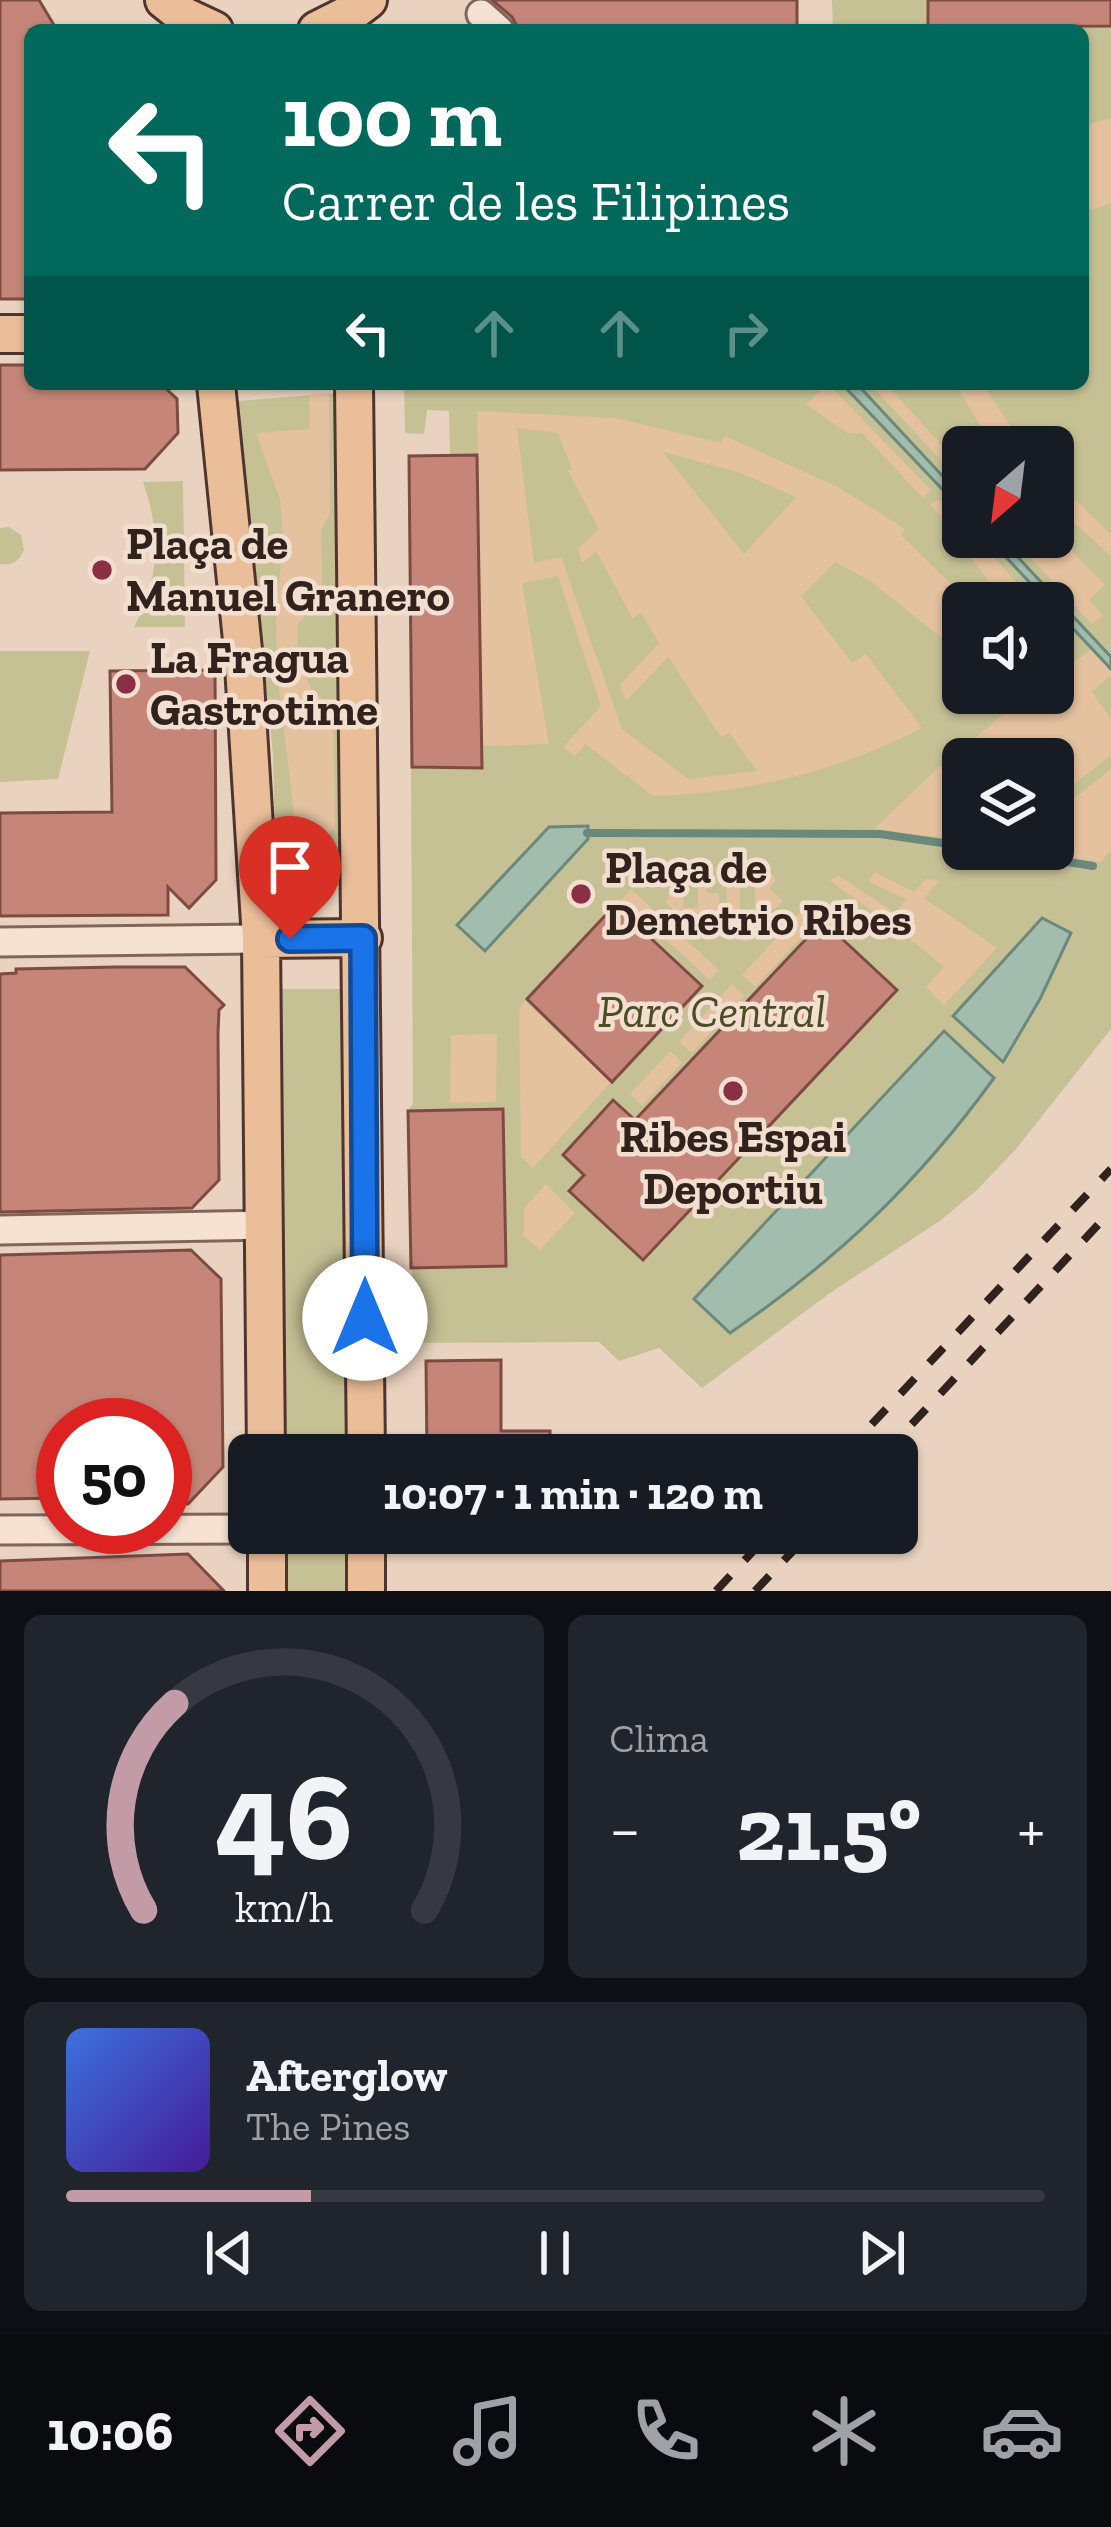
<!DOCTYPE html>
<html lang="es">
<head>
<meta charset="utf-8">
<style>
	body { margin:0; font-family:"Zilla Slab",serif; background:#20242c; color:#f1f3f6; height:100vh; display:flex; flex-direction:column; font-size:45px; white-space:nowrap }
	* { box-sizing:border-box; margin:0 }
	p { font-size:39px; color:#9ea1a6 }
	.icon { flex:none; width:66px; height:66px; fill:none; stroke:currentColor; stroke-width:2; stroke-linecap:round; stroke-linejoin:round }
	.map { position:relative; height:1591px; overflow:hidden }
	.details { display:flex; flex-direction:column; gap:24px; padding:24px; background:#0d0f14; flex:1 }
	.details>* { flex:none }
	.hud { position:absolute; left:24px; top:24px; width:1065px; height:366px; border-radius:18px; box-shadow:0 3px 9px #0004; background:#00695c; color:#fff; overflow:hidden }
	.needle { width:78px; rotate:208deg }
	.tools { position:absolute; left:942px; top:426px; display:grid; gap:24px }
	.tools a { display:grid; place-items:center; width:132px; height:132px; border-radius:18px; background:#171b24; box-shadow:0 3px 9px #0004; font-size:60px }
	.speed { position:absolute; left:36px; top:1398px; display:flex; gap:24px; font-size:60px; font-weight:700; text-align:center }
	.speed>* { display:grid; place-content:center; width:156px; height:156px; border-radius:50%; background:#171b24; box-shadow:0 3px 9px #0004; line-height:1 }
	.speed .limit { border:18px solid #d22; background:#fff; color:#111 }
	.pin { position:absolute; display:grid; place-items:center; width:102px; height:102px; color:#fff; margin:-123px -51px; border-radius:50% 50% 50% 0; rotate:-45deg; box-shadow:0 0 12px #0007 }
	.pin .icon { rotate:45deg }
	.me { position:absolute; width:132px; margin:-66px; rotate:0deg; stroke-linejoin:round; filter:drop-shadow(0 0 9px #0008) }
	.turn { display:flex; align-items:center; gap:42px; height:252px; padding:0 60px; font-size:54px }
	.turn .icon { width:156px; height:156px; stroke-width:2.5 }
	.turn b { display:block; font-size:84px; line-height:102px }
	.lanes { display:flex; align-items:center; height:114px; padding:0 60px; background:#0003; justify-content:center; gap:60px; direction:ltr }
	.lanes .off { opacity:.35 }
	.big { font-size:90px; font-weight:700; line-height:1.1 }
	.details .tile { flex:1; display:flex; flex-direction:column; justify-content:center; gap:18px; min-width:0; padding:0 42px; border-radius:18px; background:#20242c }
	.details .dial { align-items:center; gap:0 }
	.dial svg { height:312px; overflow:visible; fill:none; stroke:#363941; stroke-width:7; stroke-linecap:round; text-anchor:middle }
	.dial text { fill:#f1f3f6; stroke:none }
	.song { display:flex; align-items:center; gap:36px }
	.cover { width:144px; height:144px; border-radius:18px; background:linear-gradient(135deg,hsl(220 70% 55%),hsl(260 70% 35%)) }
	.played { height:12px; border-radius:6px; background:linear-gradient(90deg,#c39ba6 25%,#363941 25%) }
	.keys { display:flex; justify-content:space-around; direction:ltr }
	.heat { display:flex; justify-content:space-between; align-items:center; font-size:66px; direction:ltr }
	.details .tiles { flex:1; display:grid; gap:24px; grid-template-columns:1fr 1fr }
	.tile:last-child { grid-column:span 2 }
	.trip { position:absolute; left:228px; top:1434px; width:690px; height:120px; border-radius:18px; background:#171b24; box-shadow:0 3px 9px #0004; font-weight:700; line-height:120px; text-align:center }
	.tab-bar { display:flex; height:192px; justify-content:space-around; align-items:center; background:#090b0e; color:#9ea1a6 }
	.tab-bar .icon { width:84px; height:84px }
	.tab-bar .selected { color:#c39ba6 }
	.tab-bar b { font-size:54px; color:#f1f3f6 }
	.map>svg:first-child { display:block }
	.green { fill:#c6c095; fill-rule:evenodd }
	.sand { fill:#e4c19f; fill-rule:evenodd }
	.water { fill:#a2bcae; stroke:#6b887a; stroke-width:3 }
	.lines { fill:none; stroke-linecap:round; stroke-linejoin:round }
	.stream { stroke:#6b887a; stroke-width:8 }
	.building { fill:#c58679; stroke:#7e4b41; stroke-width:3 }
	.minor-casing { stroke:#816559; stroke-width:33 }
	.major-casing { stroke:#4f352e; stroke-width:42 }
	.minor { stroke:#f5e2d2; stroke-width:27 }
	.major { stroke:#ebbe9a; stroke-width:36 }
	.rail { stroke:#32221d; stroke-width:8; stroke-dasharray:21 21; stroke-linecap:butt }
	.route-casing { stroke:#114b97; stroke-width:30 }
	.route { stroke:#1a73e8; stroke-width:21 }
	.poi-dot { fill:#8b2f45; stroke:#f2dfcf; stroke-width:4.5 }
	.labels { text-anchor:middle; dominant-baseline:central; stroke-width:9; stroke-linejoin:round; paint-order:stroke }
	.poi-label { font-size:45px; font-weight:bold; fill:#32221d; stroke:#f2dfcf; text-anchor:start }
	.park-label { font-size:45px; font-style:italic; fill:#4c4c25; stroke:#f2dfcf }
</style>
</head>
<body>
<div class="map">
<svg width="1111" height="1591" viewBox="0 0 1111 1591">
	<rect width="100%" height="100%" fill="#e9d3c0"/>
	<!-- green -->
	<path class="green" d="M832,0h279v1029l-95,120 -38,40 -37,31 -111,73 -128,95 -43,-40 -40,13 -20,-19 -194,1 1,-36 7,-1 -5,-196 5,-6 -4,-648 41,-1 -1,-44 -22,-1 -3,24 -19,-1 -1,-49h679v-354h-250zM963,447h90v90h-90zM963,603h90v90h-90zM963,759h90v90h-90z
		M338,393l7,476 -69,2 -3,-116 -35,-354z
		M183,481l2,146h-51c26,-50 27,-93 9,-145z
		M9,527l12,8 3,15c-5,11 -11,16 -24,14v-36z
		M0,651h90l-32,128 -58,3z
		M278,989h65l6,466h-64z
		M286,1533h64l1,58h-65z"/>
	<!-- sand -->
	<path class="sand" d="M1111,118v85l-28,10v-87z
		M828,384l103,106 -8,8 -61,-65h-15l-41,-29z
		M870,384h16l73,80 -8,7z
		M955,384h27l43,63h-31z
		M329,393l1,121 -9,16 1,63 -24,32 -1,16 5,27 9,20 22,21 2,117 -36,45h-16l11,-58 -16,-132 -2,-58 7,-87 -3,-37 -24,-66 54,-4 -1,-34z
		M477,411l139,7 105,25 4,-7 113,51 58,36 9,7 -4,5 69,68h-7v52l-91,-73 -37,-20 -34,34 51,67 14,-9 56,74c-83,43 -176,66 -269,68l-68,-52 -10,12 -12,-9 38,-41 -43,-130 -36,7 27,161 -68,2zM517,428l41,5 14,36 -4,2 31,58 -21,20 4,14 14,-12 37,68 8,-7 18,31 -39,42 6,16 42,-44 53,80 8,-5 28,39 -68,8 -67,-50 -61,-172 -27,6zM663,452l75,20 58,25 -52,57z
		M1053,479l58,55v22l-58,-53z
		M938,499l25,27v11h11l62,66h-14l-18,-19 -8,6 -33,-42 3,-4 -35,-39z
		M1011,537h18l18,18 15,-14 43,44 -16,15 14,15 -11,9z
		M1092,649l19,20v6l-19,17 19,27v36l-58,46v-42h-90v81l-89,-11 65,-62 81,-66 12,-8h21v-16z
		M1111,769v82l-11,11 -80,-13h33v-34z
		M763,862l13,18 -7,8 14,13 -23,21 -5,-4v-55z
		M698,863h9v30h12l1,18 7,-1 -1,-47h9v16h5v31l-8,9 18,17 -5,6 -19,-17 -30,-2 -1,6 -30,-27 4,-5 -1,-21h15v32h15z
		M874,872l40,20 12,-13 13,2 -15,17 73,50 -53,57 -18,-18 18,-20 -48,-39 -11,12 -7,-8 8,-11 -56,-40 8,-6 57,38 11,-14 -37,-17z
		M631,889l88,81 -9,10 -88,-81z
		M807,905l13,12 -65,70 -13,-12z
		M732,984l12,12 -52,57 -13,-11z
		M525,1001l86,81 -78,86 -12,-11 -2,-149z
		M497,1034l-1,68 -46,1 1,-68z
		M670,1051l12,11 -40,44 -12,-12z
		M546,1184l29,29 -35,37 -16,-14v-28z"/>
	<!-- water -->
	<path class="water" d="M842,384h15l106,114v13z
		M987,537h12l112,120v12z
		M588,826v13l-103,112 -28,-26 92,-98z
		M1042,918l29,15 -31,66 -37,63 -50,-46z
		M944,1031l50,47c-76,105 -156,181 -264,255l-36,-34z"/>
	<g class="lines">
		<!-- stream -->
		<path class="stream" d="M587,833l293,1 83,12
			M985,849l108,17"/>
	</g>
	<!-- building -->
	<path class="building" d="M0,0h39l18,30h-27v269h-30z
		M492,0h305v30h-278l-7,-13z
		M928,0h183v26l-183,1z
		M0,365h30v19h131l16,15 1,34 -33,36 -145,1z
		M477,455l5,313 -70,-1 -3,-311z
		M215,670l1,210 -27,28 -21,-21v28l-168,1v-103l112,-1 -2,-141z
		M615,905l87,81 -90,96 -85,-83z
		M823,921l74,69 -254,270 -74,-69 15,-16 -21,-20 50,-55 22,20z
		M116,967h69l39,38 -5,5 -1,23 1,147 -27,28 -192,4v-238l16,-1v-4z
		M503,1109l3,157 -95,2 -3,-157z
		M191,1250l30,29 2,188 -35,37h-23v-79h-102v73l-63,1v-244z
		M501,1360v71h49v24h-123l-1,-94z
		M188,1554l36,37h-224v-30z"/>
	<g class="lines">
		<!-- minor casing -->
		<g class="minor-casing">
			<path id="minor" d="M481,14l18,16
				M0,942l261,-3
				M0,1230l264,-5
				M0,1530l249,-1"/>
		</g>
		<!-- major casing -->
		<g class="major-casing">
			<path id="major" d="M164,0l20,16 30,14
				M317,30l34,-17 17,-13
				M0,334h30
				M216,384l27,266 18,289 5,516
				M354,384l12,1071
				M261,939l102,-1
				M267,1533v58
				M366,1533v58"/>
		</g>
		<!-- minor -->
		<use href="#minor" class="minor"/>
		<!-- major -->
		<use href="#major" class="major"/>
		<!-- rail -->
		<path class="rail" d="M843,1455l268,-286
			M883,1455l228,-244
			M716,1591l54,-58
			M755,1591l55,-58"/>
	</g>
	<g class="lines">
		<!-- route casing -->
		<g class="route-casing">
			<path id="route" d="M290,939l73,-1 2,380"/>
		</g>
		<!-- route -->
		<use href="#route" class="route"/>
	</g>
	<!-- markers -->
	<g class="poi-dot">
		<circle cx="102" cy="570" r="12"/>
		<circle cx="126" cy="684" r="12"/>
		<circle cx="581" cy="894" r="12"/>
		<circle cx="733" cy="1091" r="12"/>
	</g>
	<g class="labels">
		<!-- poi labels -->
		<g class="poi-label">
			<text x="126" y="544">Plaça de<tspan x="126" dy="52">Manuel Granero</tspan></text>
			<text x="150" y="658">La Fragua<tspan x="150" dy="52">Gastrotime</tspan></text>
			<text x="605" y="868">Plaça de<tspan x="605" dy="52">Demetrio Ribes</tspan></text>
			<text x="733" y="1137" text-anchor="middle">Ribes Espai<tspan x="733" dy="52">Deportiu</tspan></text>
		</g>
		<!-- park labels -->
		<g class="park-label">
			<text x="712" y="1012">Parc Central</text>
		</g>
	</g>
</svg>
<div class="tools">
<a><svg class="needle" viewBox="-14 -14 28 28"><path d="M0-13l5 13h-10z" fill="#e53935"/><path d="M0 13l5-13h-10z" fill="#9ea1a6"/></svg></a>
<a><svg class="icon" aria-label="sound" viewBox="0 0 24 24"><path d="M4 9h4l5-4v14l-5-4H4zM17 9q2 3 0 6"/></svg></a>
<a><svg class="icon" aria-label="layers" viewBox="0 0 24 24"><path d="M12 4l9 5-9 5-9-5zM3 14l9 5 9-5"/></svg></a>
</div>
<div class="speed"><div class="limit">50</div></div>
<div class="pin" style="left:290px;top:939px;background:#d93025"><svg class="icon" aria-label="arrive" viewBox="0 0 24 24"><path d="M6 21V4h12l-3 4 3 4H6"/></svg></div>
<svg class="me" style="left:365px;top:1318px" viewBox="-20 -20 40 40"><circle r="19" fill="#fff"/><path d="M0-13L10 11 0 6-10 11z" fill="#1a73e8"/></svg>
<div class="trip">10:07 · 1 min · 120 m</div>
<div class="hud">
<div class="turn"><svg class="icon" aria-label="left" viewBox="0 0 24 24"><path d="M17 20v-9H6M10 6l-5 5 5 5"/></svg><div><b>100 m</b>Carrer de les Filipines</div></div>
<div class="lanes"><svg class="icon" aria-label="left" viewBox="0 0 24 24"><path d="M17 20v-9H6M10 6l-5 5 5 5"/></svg><svg class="icon off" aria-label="ahead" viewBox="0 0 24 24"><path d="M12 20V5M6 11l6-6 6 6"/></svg><svg class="icon off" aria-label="ahead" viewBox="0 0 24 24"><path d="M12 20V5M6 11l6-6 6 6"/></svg><svg class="icon off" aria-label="right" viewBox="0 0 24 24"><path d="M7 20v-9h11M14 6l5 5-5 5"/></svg></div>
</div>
</div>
<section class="details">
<div class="tiles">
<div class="tile dial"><svg viewBox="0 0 100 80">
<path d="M14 69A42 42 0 1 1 86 69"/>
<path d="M14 69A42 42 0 0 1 22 16" stroke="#c39ba6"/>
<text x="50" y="56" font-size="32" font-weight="700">46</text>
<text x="50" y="72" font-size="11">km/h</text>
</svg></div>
<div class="tile"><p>Clima</p>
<div class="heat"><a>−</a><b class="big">21.5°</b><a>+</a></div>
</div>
<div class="tile">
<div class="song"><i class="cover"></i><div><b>Afterglow</b><p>The Pines</p></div></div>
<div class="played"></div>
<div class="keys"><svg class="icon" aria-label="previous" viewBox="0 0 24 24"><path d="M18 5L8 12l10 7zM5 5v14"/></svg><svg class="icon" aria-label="pause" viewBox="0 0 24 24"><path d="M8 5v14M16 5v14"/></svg><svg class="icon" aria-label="next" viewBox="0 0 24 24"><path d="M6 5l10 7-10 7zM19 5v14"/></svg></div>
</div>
</div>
</section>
<nav class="tab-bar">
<b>10:06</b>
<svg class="icon selected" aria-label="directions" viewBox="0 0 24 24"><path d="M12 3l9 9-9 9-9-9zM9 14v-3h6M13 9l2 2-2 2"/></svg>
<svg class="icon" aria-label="music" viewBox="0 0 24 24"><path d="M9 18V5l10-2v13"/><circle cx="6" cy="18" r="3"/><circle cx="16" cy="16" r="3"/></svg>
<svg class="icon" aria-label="phone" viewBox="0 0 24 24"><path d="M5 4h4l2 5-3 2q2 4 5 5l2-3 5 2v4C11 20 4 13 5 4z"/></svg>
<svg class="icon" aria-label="climate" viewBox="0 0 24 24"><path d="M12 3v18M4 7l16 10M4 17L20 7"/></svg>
<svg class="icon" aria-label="car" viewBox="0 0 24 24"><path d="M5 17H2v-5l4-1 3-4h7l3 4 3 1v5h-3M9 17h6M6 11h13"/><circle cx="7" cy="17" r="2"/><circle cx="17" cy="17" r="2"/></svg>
</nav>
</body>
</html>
